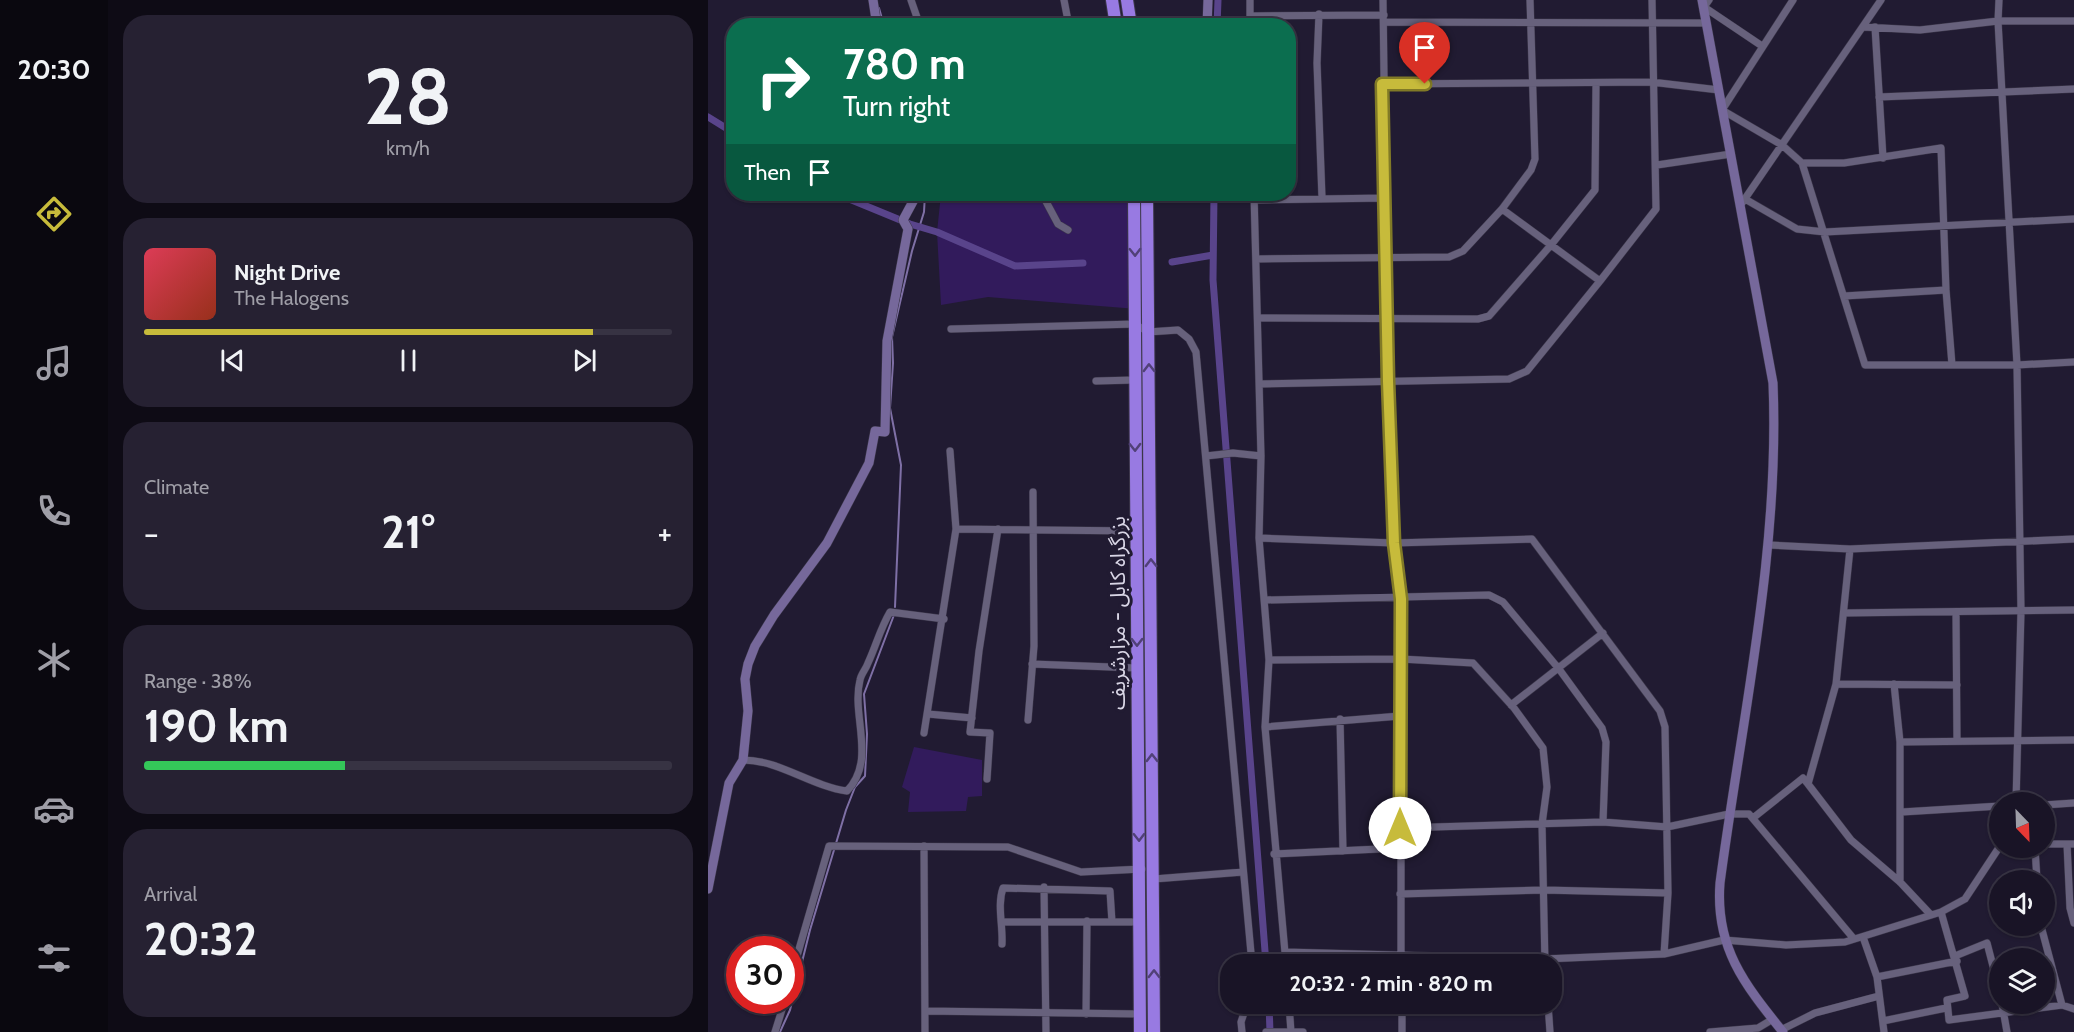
<!DOCTYPE html>
<html lang="en">
<head>
<meta charset="utf-8">
<style>
	body { margin:0; font-family:Cabin,"Noto Sans Arabic",sans-serif; background:#262132; color:#f1f3f6; height:100vh; display:flex; flex-direction:column; font-size:22px; white-space:nowrap }
	* { box-sizing:border-box; margin:0 }
	p { font-size:20px; color:#9f9ea7 }
	.icon { flex:none; width:33px; height:33px; fill:none; stroke:currentColor; stroke-width:2; stroke-linecap:round; stroke-linejoin:round }
	.map { position:relative; flex:1; overflow:hidden }
	.drawer { display:flex; flex-direction:column; gap:15px; padding:15px; background:#0e0b15; width:600px }
	.drawer>* { flex:none }
	.guide { position:absolute; left:18px; top:18px; width:570px; height:183px; border-radius:24px; box-shadow:0 2px 4px #0004,0 0 0 2px #373343; background:#0b6e4f; color:#fff; overflow:hidden }
	.needle { width:39px; rotate:157deg }
	.buttons { position:absolute; left:1281px; top:792px; display:grid; gap:12px }
	.buttons a { display:grid; place-items:center; width:66px; height:66px; border-radius:50%; background:#191426; box-shadow:0 2px 4px #0004,0 0 0 2px #373343; font-size:30px }
	.speed { position:absolute; left:18px; top:936px; display:flex; gap:12px; font-size:30px; font-weight:700; text-align:center }
	.speed>* { display:grid; place-content:center; width:78px; height:78px; border-radius:50%; background:#191426; box-shadow:0 2px 4px #0004,0 0 0 2px #373343; line-height:1 }
	.speed .limit { border:9px solid #d22; background:#fff; color:#111 }
	.pin { position:absolute; display:grid; place-items:center; width:51px; height:51px; color:#fff; margin:-62px -26px; border-radius:50% 50% 50% 0; rotate:-45deg; box-shadow:0 0 6px #0007 }
	.pin .icon { rotate:45deg }
	.me { position:absolute; width:66px; margin:-33px; rotate:0deg; stroke-linejoin:round; filter:drop-shadow(0 0 4px #0008) }
	.turn { display:flex; align-items:center; gap:21px; height:126px; padding:0 18px; font-size:27px }
	.turn .icon { width:78px; height:78px; stroke-width:2.5 }
	.turn b { display:block; font-size:42px; line-height:51px }
	.then { display:flex; align-items:center; height:57px; padding:0 18px; background:#0003; gap:12px; font-size:22px }
	.big { font-size:45px; font-weight:700; line-height:1.1 }
	.drawer .widget { flex:1; display:flex; flex-direction:column; justify-content:center; gap:9px; min-width:0; padding:0 21px; border-radius:24px; background:#262132 }
	.drawer .dial { align-items:center; gap:0 }
	.dial b { font-size:78px; line-height:1 }
	.song { display:flex; align-items:center; gap:18px }
	.cover { width:72px; height:72px; border-radius:9px; background:linear-gradient(135deg,hsl(350 70% 55%),hsl(10 70% 35%)) }
	.played { height:6px; border-radius:3px; background:linear-gradient(90deg,#c7bb3b 85%,#373343 85%) }
	.keys { display:flex; justify-content:space-around; direction:ltr }
	.heat { display:flex; justify-content:space-between; align-items:center; font-size:33px; direction:ltr }
	.charge { height:9px; border-radius:4px; background:linear-gradient(90deg,#34c759 38%,#373343 0) }
	.trip { position:absolute; left:512px; top:954px; width:342px; height:60px; border-radius:24px; background:#191426; box-shadow:0 2px 4px #0004,0 0 0 2px #373343; font-weight:700; line-height:60px; text-align:center }
	main { display:flex; flex:1; min-height:0 }
	.menu { display:flex; flex-direction:column; width:108px; justify-content:space-around; align-items:center; background:#0a080f; color:#9f9ea7 }
	.menu .icon { width:42px; height:42px }
	.menu .selected { color:#c7bb3b }
	.menu b { font-size:27px; color:#f1f3f6 }
	.map>svg:first-child { display:block }
	.green { fill:#321b5c }
	.lines { fill:none; stroke-linecap:round; stroke-linejoin:round }
	.stream { stroke:#7f70a6; stroke-width:2 }
	.canal { stroke:#59448b; stroke-width:7 }
	.street-casing { stroke:#3c374a; stroke-width:8 }
	.secondary-casing { stroke:#3c374a; stroke-width:10 }
	.highway-casing { stroke:#3c374a; stroke-width:14 }
	.street { stroke:#67617c; stroke-width:7 }
	.secondary { stroke:#76689b; stroke-width:9 }
	.highway { stroke:#987ae2; stroke-width:12 }
	.oneway { stroke:#514178 }
	.route-casing { stroke:#817a26; stroke-width:15 }
	.route { stroke:#c7bb3b; stroke-width:10 }
	.labels { text-anchor:middle; dominant-baseline:central; stroke-width:6; stroke-linejoin:round; paint-order:stroke }
	.street-label { font-size:21px; fill:#d9d6e6; stroke:#211b32 }
</style>
</head>
<body>
<main>
<nav class="menu">
<b>20:30</b>
<svg class="icon selected" aria-label="directions" viewBox="0 0 24 24"><path d="M12 3l9 9-9 9-9-9zM9 14v-3h6M13 9l2 2-2 2"/></svg>
<svg class="icon" aria-label="music" viewBox="0 0 24 24"><path d="M9 18V5l10-2v13"/><circle cx="6" cy="18" r="3"/><circle cx="16" cy="16" r="3"/></svg>
<svg class="icon" aria-label="phone" viewBox="0 0 24 24"><path d="M5 4h4l2 5-3 2q2 4 5 5l2-3 5 2v4C11 20 4 13 5 4z"/></svg>
<svg class="icon" aria-label="climate" viewBox="0 0 24 24"><path d="M12 3v18M4 7l16 10M4 17L20 7"/></svg>
<svg class="icon" aria-label="car" viewBox="0 0 24 24"><path d="M5 17H2v-5l4-1 3-4h7l3 4 3 1v5h-3M9 17h6M6 11h13"/><circle cx="7" cy="17" r="2"/><circle cx="17" cy="17" r="2"/></svg>
<svg class="icon" aria-label="filters" viewBox="0 0 24 24"><path d="M4 7h16M4 17h16"/><circle cx="9" cy="7" r="2"/><circle cx="15" cy="17" r="2"/></svg>
</nav>
<section class="drawer">
<div class="widget dial"><b>28</b><p>km/h</p></div>
<div class="widget">
<div class="song"><i class="cover"></i><div><b>Night Drive</b><p>The Halogens</p></div></div>
<div class="played"></div>
<div class="keys"><svg class="icon" aria-label="previous" viewBox="0 0 24 24"><path d="M18 5L8 12l10 7zM5 5v14"/></svg><svg class="icon" aria-label="pause" viewBox="0 0 24 24"><path d="M8 5v14M16 5v14"/></svg><svg class="icon" aria-label="next" viewBox="0 0 24 24"><path d="M6 5l10 7-10 7zM19 5v14"/></svg></div>
</div>
<div class="widget"><p>Climate</p>
<div class="heat"><a>−</a><b class="big">21°</b><a>+</a></div>
</div>
<div class="widget"><p>Range · 38%</p><b class="big">190 km</b><div class="charge"></div></div>
<div class="widget"><p>Arrival</p><b class="big">20:32</b></div>
</section>
<div class="map">
<svg width="1366" height="1032" viewBox="0 0 1366 1032">
	<rect width="100%" height="100%" fill="#211b32"/>
	<!-- green -->
	<path class="green" d="M233,194h193l3,115 -149,-12 -47,8 -4,-73z
		M206,747l68,13v36l-14,1 -2,14 -58,1 2,-20 -8,-5z"/>
	<g class="lines">
		<!-- stream -->
		<path class="stream" d="M171,8l5,18
			M187,607l6,-142 -11,-57 3,-45 -1,-26 20,-86 12,-39 1,-18
			M72,1032l10,-22 20,-80 36,-120 9,-23 10,-11 2,-42 -3,-40 30,-79"/>
		<!-- canal -->
		<path class="canal" d="M509,26l1,-26
			M0,117l26,16
			M129,194l73,30 27,8 78,34 68,-3
			M506,194l-1,86 53,684
			M464,262l41,-7
			M561,1004l1,28"/>
		<!-- street casing -->
		<g class="street-casing">
			<path id="street" d="M203,0l9,26
				M356,0l5,26
				M675,0l5,380 6,163 7,56v365
				M1001,0l-5,7 58,39
				M1085,0l-71,110 60,35 20,18 63,202h152l57,-3
				M1291,0l-1,21 19,344 4,246 -5,191
				M611,14l-2,49 5,135
				M542,16l134,-1
				M676,22l322,1
				M542,26v-26
				M1155,27l57,3 78,-9h76
				M1167,27l8,131
				M674,84l269,-2 68,8
				M1171,97l195,-8
				M1094,163h42l97,-15 5,142 6,75
				M949,165l74,-11
				M334,194l16,30 10,6
				M546,194l7,262 -2,82 10,122 -4,67 21,237
				M1037,199l52,30 28,3 249,-13
				M546,200l131,-2
				M1034,203l139,-203
				M548,259l193,-2 14,-6 39,-42
				M892,281l56,-72 -4,-209
				M1136,296l102,-6
				M550,318l220,1 11,-3 62,-71 44,-55 1,-106
				M243,329l184,-5 13,8 30,-2 11,9 7,13 56,612
				M388,381l38,-1
				M551,384l250,-5 18,-8 73,-90 -98,-72 29,-39 4,-11 -5,-159
				M498,456l27,-3 28,3
				M248,529l180,2
				M551,538l135,5 138,-4 128,172 5,16 3,166 -4,61
				M1061,545l81,4 224,-10
				M1142,549l-14,135 -28,100 43,56 49,42 31,33
				M558,600l223,-5 14,7 56,67 43,59 4,14 -3,80
				M1248,612l1,129
				M1136,613l230,-3
				M561,660l132,-1 72,4 41,45 29,40 4,39 -5,37 3,140
				M324,664l105,4
				M1128,684l121,1
				M1186,684l6,58v140
				M803,705l92,-72
				M220,714l44,4
				M632,719l3,132
				M320,720l6,-74 -1,-154
				M557,727l135,-11
				M216,733l32,-204 -6,-78
				M1192,742l174,-2
				M35,760c36,0 68,26 104,31 30,-31 4,-75 13,-111 1,-6 6,-11 8,-17 8,-17 12,-34 22,-51l54,7
				M279,779l3,-46 -20,-1 9,-81 19,-122
				M1336,805l30,-2
				M1194,812l98,-6
				M1045,818l50,-40 5,6
				M692,828l203,-6 64,5 62,-13h20l105,125
				M1336,844h30
				M1359,844l3,64 4,15
				M216,846l1,186
				M1327,848l2,32
				M566,854l126,-6
				M446,879l89,-7
				M336,887l2,145
				M692,894l144,-4 124,3
				M1233,912l24,84 -18,4 2,20 113,-15 12,4
				M295,922h136
				M1333,926l21,79
				M1155,937l14,40 7,55
				M294,944c1,-19 -5,-39 1,-56l107,3 2,31
				M577,952l259,7 120,-5 60,-14 62,5 59,-3 96,-30 24,-13 35,-53
				M1247,956l32,-13 13,50
				M1169,977l80,-16
				M82,980l39,-134 179,1 73,25 61,-3
				M581,1004l2,28
				M694,1004v28
				M840,1004l2,28
				M1294,1004l5,28
				M217,1011l215,3
				M378,1014l1,-93
				M1175,1021l63,-13
				M1073,1030l34,-17 64,-17
				M67,1032l10,-32
				M534,1032l-1,-10 6,-18
				M558,1032h37
				M1002,1032l48,-4 15,-9"/>
		</g>
		<!-- secondary casing -->
		<g class="secondary-casing">
			<path id="secondary" d="M165,0l4,26
				M994,0l71,383c7,168 -31,334 -53,500 -5,64 24,101 63,149
				M499,26l1,-26
				M0,889l21,-106 14,-23 5,-49 -3,-32 3,-15 7,-18 19,-31 53,-72 42,-80 6,-32 10,1 2,-91 21,-112 -5,-9 14,-26"/>
		</g>
		<!-- highway casing -->
		<g class="highway-casing">
			<path id="highway" d="M404,0l4,26
				M419,0l4,26
				M426,194l6,838
				M439,194l7,838"/>
		</g>
		<!-- street -->
		<use href="#street" class="street"/>
		<!-- secondary -->
		<use href="#secondary" class="secondary"/>
		<!-- highway -->
		<use href="#highway" class="highway"/>
	</g>
	<!-- one-way arrows -->
	<defs><path id="oneway-chevron" d="M-2-3.5L2.5 0L-2 3.5" fill="none" stroke-width="1.6" stroke-linecap="round" stroke-linejoin="round" transform="scale(1.5)"/></defs>
	<g class="oneway">
		<use href="#oneway-chevron" transform="translate(427 252) rotate(89)"/>
		<use href="#oneway-chevron" transform="translate(441 368) rotate(-91)"/>
		<use href="#oneway-chevron" transform="translate(427 447) rotate(89)"/>
		<use href="#oneway-chevron" transform="translate(443 563) rotate(-91)"/>
		<use href="#oneway-chevron" transform="translate(429 642) rotate(90)"/>
		<use href="#oneway-chevron" transform="translate(444 758) rotate(-91)"/>
		<use href="#oneway-chevron" transform="translate(431 837) rotate(89)"/>
		<use href="#oneway-chevron" transform="translate(446 974) rotate(-90)"/>
	</g>
	<g class="lines">
		<!-- route casing -->
		<g class="route-casing">
			<path id="route" d="M692,828l1,-229 -7,-56 -6,-162 -6,-297h43"/>
		</g>
		<!-- route -->
		<use href="#route" class="route"/>
	</g>
	<g class="labels">
		<!-- street labels -->
		<g class="street-label">
			<text transform="translate(409 613) rotate(-90)">بزرگراه کابل - مزارشریف</text>
		</g>
	</g>
</svg>
<div class="buttons">
<a><svg class="needle" viewBox="-14 -14 28 28"><path d="M0-13l5 13h-10z" fill="#e53935"/><path d="M0 13l5-13h-10z" fill="#9f9ea7"/></svg></a>
<a><svg class="icon" aria-label="sound" viewBox="0 0 24 24"><path d="M4 9h4l5-4v14l-5-4H4zM17 9q2 3 0 6"/></svg></a>
<a><svg class="icon" aria-label="layers" viewBox="0 0 24 24"><path d="M12 4l9 5-9 5-9-5zM3 14l9 5 9-5"/></svg></a>
</div>
<div class="speed"><div class="limit">30</div></div>
<div class="pin" style="left:717px;top:84px;background:#d93025"><svg class="icon" aria-label="arrive" viewBox="0 0 24 24"><path d="M6 21V4h12l-3 4 3 4H6"/></svg></div>
<svg class="me" style="left:692px;top:828px" viewBox="-20 -20 40 40"><circle r="19" fill="#fff"/><path d="M0-13L10 11 0 6-10 11z" fill="#c7bb3b"/></svg>
<div class="trip">20:32 · 2 min · 820 m</div>
<div class="guide">
<div class="turn"><svg class="icon" aria-label="right" viewBox="0 0 24 24"><path d="M7 20v-9h11M14 6l5 5-5 5"/></svg><div><b>780 m</b>Turn right</div></div>
<div class="then">Then<svg class="icon" aria-label="arrive" viewBox="0 0 24 24"><path d="M6 21V4h12l-3 4 3 4H6"/></svg></div>
</div>
</div>
</main>
</body>
</html>
